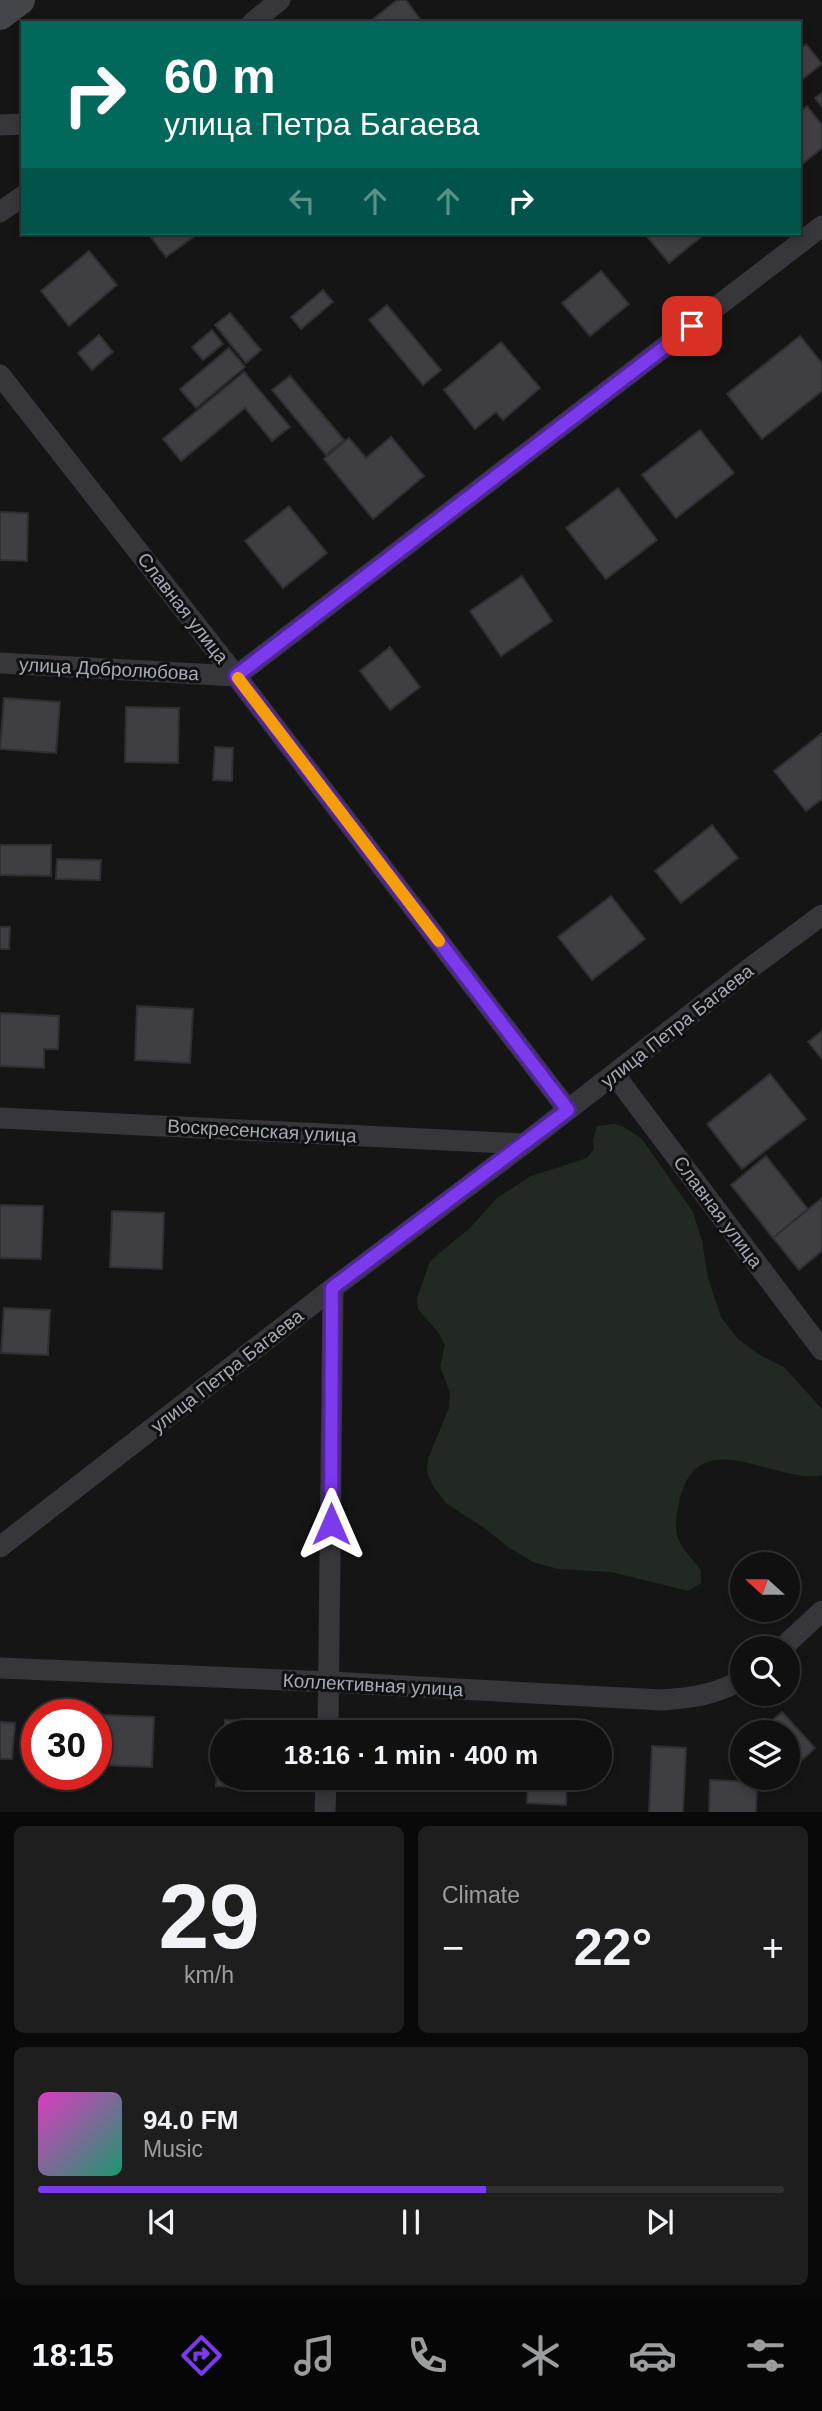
<!DOCTYPE html>
<html lang="en">
<head>
<meta charset="utf-8">
<style>
	body { margin:0; font-family:Arial,sans-serif; background:#1e1e1e; color:#f1f3f6; height:100vh; display:flex; flex-direction:column; font-size:26px; white-space:nowrap }
	* { box-sizing:border-box; margin:0 }
	p { font-size:23px; color:#9c9d9f }
	.icon { flex:none; width:38px; height:38px; fill:none; stroke:currentColor; stroke-width:2; stroke-linecap:round; stroke-linejoin:round }
	.map { position:relative; height:1812px; overflow:hidden }
	.panel { display:flex; flex-direction:column; gap:14px; padding:14px; background:#090909; flex:1 }
	.panel>* { flex:none }
	.hud { position:absolute; left:21px; top:21px; width:780px; height:214px; border-radius:0px; box-shadow:0 4px 10px #0003,0 0 0 2px #303030; background:#00695c; color:#fff; overflow:hidden }
	.needle { width:46px; rotate:291deg }
	.tools { position:absolute; left:730px; top:1552px; display:grid; gap:14px }
	.tools a { display:grid; place-items:center; width:70px; height:70px; border-radius:50%; background:#101010; box-shadow:0 4px 10px #0003,0 0 0 2px #303030; font-size:35px }
	.speed { position:absolute; left:21px; top:1699px; display:flex; gap:14px; font-size:35px; font-weight:700; text-align:center }
	.speed>* { display:grid; place-content:center; width:91px; height:91px; border-radius:50%; background:#101010; box-shadow:0 4px 10px #0003,0 0 0 2px #303030; line-height:1 }
	.speed .limit { border:10px solid #d22; background:#fff; color:#111 }
	.pin { position:absolute; display:grid; place-items:center; width:60px; height:60px; color:#fff; margin:-30px; border-radius:14px; box-shadow:0 4px 10px #0006 }
	.me { position:absolute; width:77px; margin:-38px; rotate:0deg; stroke-linejoin:round; filter:drop-shadow(0 0 5px #0008) }
	.turn { display:flex; align-items:center; gap:24px; height:147px; padding:0 28px; font-size:32px }
	.turn .icon { width:91px; height:91px; stroke-width:2.5 }
	.turn b { display:block; font-size:49px; line-height:60px }
	.lanes { display:flex; align-items:center; height:66px; padding:0 28px; background:#0003; justify-content:center; gap:35px; direction:ltr }
	.lanes .off { opacity:.35 }
	.big { font-size:52px; font-weight:800; line-height:1.1 }
	.panel .widget { flex:1; display:flex; flex-direction:column; justify-content:center; gap:10px; min-width:0; padding:0 24px; border-radius:10px; background:#1e1e1e }
	.panel .dial { align-items:center; gap:0 }
	.dial b { font-size:91px; line-height:1 }
	.song { display:flex; align-items:center; gap:21px }
	.cover { width:84px; height:84px; border-radius:10px; background:linear-gradient(135deg,hsl(310 70% 55%),hsl(160 70% 35%)) }
	.played { height:7px; border-radius:4px; background:linear-gradient(90deg,#7c3aed 60%,#303030 60%) }
	.keys { display:flex; justify-content:space-around; direction:ltr }
	.heat { display:flex; justify-content:space-between; align-items:center; font-size:38px; direction:ltr }
	.panel .tiles { flex:1; display:grid; gap:14px; grid-template-columns:1fr 1fr }
	.widget:last-child { grid-column:span 2 }
	.trip { position:absolute; left:210px; top:1720px; width:402px; height:70px; border-radius:35px; background:#101010; box-shadow:0 4px 10px #0003,0 0 0 2px #303030; font-weight:800; line-height:70px; text-align:center }
	.tab-bar { display:flex; height:112px; justify-content:space-around; align-items:center; background:#060606; color:#9c9d9f }
	.tab-bar .icon { width:49px; height:49px }
	.tab-bar .current { color:#7c3aed }
	.tab-bar b { font-size:32px; color:#f1f3f6 }
	.map>svg:first-child { display:block }
	.green { fill:#212922 }
	.building { fill:#3f3f43; stroke:#2f2f32; stroke-width:2 }
	.lines { fill:none; stroke-linecap:round; stroke-linejoin:round }
	.street { stroke:#36363b; stroke-width:21 }
	.secondary { stroke:#44454b; stroke-width:30 }
	.route-casing { stroke:#51269a; stroke-width:18 }
	.route { stroke:#7c3aed; stroke-width:12 }
	.slow { stroke:#f59e0b; stroke-width:12 }
	.labels { text-anchor:middle; dominant-baseline:central; stroke-width:6; stroke-linejoin:round; paint-order:stroke }
	.street-label { font-size:19px; fill:#a6aab6; stroke:#101011 }
</style>
</head>
<body>
<div class="map">
<svg width="822" height="1813" viewBox="0 0 822 1813">
	<rect width="100%" height="100%" fill="#151516"/>
	<!-- green -->
	<path class="green" d="M615,1124l9,3 18,12 51,73 9,29 6,37 13,39 17,22 22,16 24,12 38,42v66c-47,11 -125,-57 -143,28 -8,35 0,41 22,67v13l-12,8 -78,-19 -53,-3 -25,-7 -25,-15 -21,-17 -41,-27 -13,-17 -6,-14 1,-13 21,-51 1,-15 -10,-27 5,-21 -7,-13 -20,-23 -1,-11 13,-37 40,-33 27,-30 14,-9 20,-13 56,-18 7,-9 -1,-9 4,-14z"/>
	<!-- building -->
	<path class="building" d="M397,0h9l17,23h-55z
		M806,44l16,20 -22,17v-32z
		M822,93v14l-7,-9z
		M807,106l15,19v23l-22,18v-54z
		M148,233h51l-33,24z
		M644,233h62l-37,30z
		M89,251l28,34 -48,41 -28,-35z
		M601,271l28,33 -39,32 -28,-33z
		M323,290l10,12 -32,27 -10,-12z
		M387,305l54,65 -18,15 -54,-65z
		M230,313l31,37 -15,13 -31,-38z
		M212,330l11,14 -20,16 -11,-13z
		M99,335l14,17 -21,18 -14,-17z
		M800,336l22,27v28l-60,48 -35,-45z
		M501,342l39,46 -37,32 -7,-8 -21,17 -31,-39z
		M229,348l16,19 -49,41 -16,-19z
		M244,372l46,55 -18,14 -27,-33 -64,53 -18,-22z
		M290,376l54,64 -18,15 -54,-65z
		M700,430l34,43 -58,45 -34,-43z
		M391,437l33,39 -51,43 -49,-60 25,-21 17,20z
		M618,488l39,52 -51,39 -40,-51z
		M289,506l38,47 -44,35 -38,-47z
		M0,512l28,1 -1,48 -27,-1z
		M522,576l30,45 -51,35 -31,-45z
		M390,647l30,40 -30,23 -30,-39z
		M4,698l56,4 -4,51 -56,-4z
		M126,707l53,1 -1,55 -53,-1z
		M822,733v66l-16,12 -32,-40z
		M215,747l18,1 -1,33 -19,-1z
		M712,825l26,33 -57,45 -26,-32z
		M0,845h51v31l-51,-1z
		M57,859l44,1 -1,20 -44,-1z
		M611,896l34,43 -53,41 -34,-43z
		M0,927h10l-1,22h-9z
		M137,1006l56,3 -3,54 -55,-3z
		M0,1013l59,3 -1,33h-14v19l-44,-2z
		M822,1031v28l-14,-17z
		M770,1074l36,45 -64,50 -35,-45z
		M766,1156l42,53 -35,29 -42,-53z
		M822,1198v53l-23,19 -26,-32z
		M0,1205l43,1 -2,53 -41,-1z
		M112,1211l52,2 -2,56 -52,-2z
		M4,1308l46,2 -2,45 -47,-2z
		M782,1712l33,36 -27,25v-41h-29z
		M79,1714l75,3 -2,50 -56,-2v-50z
		M530,1719l39,1v12h-39z
		M225,1720l55,3 -1,9h-55z
		M0,1722l15,1 -3,36h-12z
		M600,1744h3l-1,38 -35,-1 -1,24 -39,-2 1,-25h72z
		M652,1746l34,2 -3,65h-34z
		M222,1757v21h48v11l-54,-3 1,-19h5z
		M710,1780l47,2 -1,31h-47z"/>
	<g class="lines">
		<!-- street -->
		<path class="street" d="M252,23l28,-23
			M0,125l23,-1
			M0,212l23,-16
			M0,375l236,301 332,434
			M0,663l236,13 586,-450
			M614,1074l208,276
			M0,1118l524,26
			M0,1547l333,-259 191,-144 221,-172 77,-57
			M782,1648l40,-37
			M0,1668l330,14 331,18c29,-2 56,-5 81,-21
			M328,1732l5,-444
			M325,1813l1,-35"/>
		<!-- secondary -->
		<path class="secondary" d="M0,15l20,-15"/>
	</g>
	<g class="lines">
		<!-- route casing -->
		<g class="route-casing">
			<path id="route" d="M331,1524l1,-236 236,-178 -332,-434 456,-350"/>
		</g>
		<!-- route -->
		<use href="#route" class="route"/>
		<!-- slow -->
		<path class="slow" d="M238,678l201,263"/>
	</g>
	<g class="labels">
		<!-- street labels -->
		<g class="street-label">
			<text transform="translate(183 608) rotate(52)">Славная улица</text>
			<text transform="translate(109 669) rotate(3)">улица Добролюбова</text>
			<text transform="translate(677 1026) rotate(-38)">улица Петра Багаева</text>
			<text transform="translate(262 1131) rotate(3)">Воскресенская улица</text>
			<text transform="translate(718 1212) rotate(53)">Славная улица</text>
			<text transform="translate(227 1371) rotate(-38)">улица Петра Багаева</text>
			<text transform="translate(373 1685) rotate(3)">Коллективная улица</text>
		</g>
	</g>
</svg>
<div class="tools">
<a><svg class="needle" viewBox="-14 -14 28 28"><path d="M0-13l5 13h-10z" fill="#e53935"/><path d="M0 13l5-13h-10z" fill="#9c9d9f"/></svg></a>
<a><svg class="icon" aria-label="search" viewBox="0 0 24 24"><circle cx="10" cy="10" r="6"/><path d="M15 15l6 6"/></svg></a>
<a><svg class="icon" aria-label="layers" viewBox="0 0 24 24"><path d="M12 4l9 5-9 5-9-5zM3 14l9 5 9-5"/></svg></a>
</div>
<div class="speed"><div class="limit">30</div></div>
<div class="pin" style="left:692px;top:326px;background:#d93025"><svg class="icon" aria-label="arrive" viewBox="0 0 24 24"><path d="M6 21V4h12l-3 4 3 4H6"/></svg></div>
<svg class="me" style="left:331px;top:1524px" viewBox="-20 -20 40 40"><path d="M0-17L14 15 0 8-14 15z" fill="#7c3aed" stroke="#fff" stroke-width="4"/></svg>
<div class="trip">18:16 · 1 min · 400 m</div>
<div class="hud">
<div class="turn"><svg class="icon" aria-label="right" viewBox="0 0 24 24"><path d="M7 20v-9h11M14 6l5 5-5 5"/></svg><div><b>60 m</b>улица Петра Багаева</div></div>
<div class="lanes"><svg class="icon off" aria-label="left" viewBox="0 0 24 24"><path d="M17 20v-9H6M10 6l-5 5 5 5"/></svg><svg class="icon off" aria-label="ahead" viewBox="0 0 24 24"><path d="M12 20V5M6 11l6-6 6 6"/></svg><svg class="icon off" aria-label="ahead" viewBox="0 0 24 24"><path d="M12 20V5M6 11l6-6 6 6"/></svg><svg class="icon" aria-label="right" viewBox="0 0 24 24"><path d="M7 20v-9h11M14 6l5 5-5 5"/></svg></div>
</div>
</div>
<section class="panel">
<div class="tiles">
<div class="widget dial"><b>29</b><p>km/h</p></div>
<div class="widget"><p>Climate</p>
<div class="heat"><a>−</a><b class="big">22°</b><a>+</a></div>
</div>
<div class="widget">
<div class="song"><i class="cover"></i><div><b>94.0 FM</b><p>Music</p></div></div>
<div class="played"></div>
<div class="keys"><svg class="icon" aria-label="previous" viewBox="0 0 24 24"><path d="M18 5L8 12l10 7zM5 5v14"/></svg><svg class="icon" aria-label="pause" viewBox="0 0 24 24"><path d="M8 5v14M16 5v14"/></svg><svg class="icon" aria-label="next" viewBox="0 0 24 24"><path d="M6 5l10 7-10 7zM19 5v14"/></svg></div>
</div>
</div>
</section>
<nav class="tab-bar">
<b>18:15</b>
<svg class="icon current" aria-label="directions" viewBox="0 0 24 24"><path d="M12 3l9 9-9 9-9-9zM9 14v-3h6M13 9l2 2-2 2"/></svg>
<svg class="icon" aria-label="music" viewBox="0 0 24 24"><path d="M9 18V5l10-2v13"/><circle cx="6" cy="18" r="3"/><circle cx="16" cy="16" r="3"/></svg>
<svg class="icon" aria-label="phone" viewBox="0 0 24 24"><path d="M5 4h4l2 5-3 2q2 4 5 5l2-3 5 2v4C11 20 4 13 5 4z"/></svg>
<svg class="icon" aria-label="climate" viewBox="0 0 24 24"><path d="M12 3v18M4 7l16 10M4 17L20 7"/></svg>
<svg class="icon" aria-label="car" viewBox="0 0 24 24"><path d="M5 17H2v-5l4-1 3-4h7l3 4 3 1v5h-3M9 17h6M6 11h13"/><circle cx="7" cy="17" r="2"/><circle cx="17" cy="17" r="2"/></svg>
<svg class="icon" aria-label="filters" viewBox="0 0 24 24"><path d="M4 7h16M4 17h16"/><circle cx="9" cy="7" r="2"/><circle cx="15" cy="17" r="2"/></svg>
</nav>
</body>
</html>
